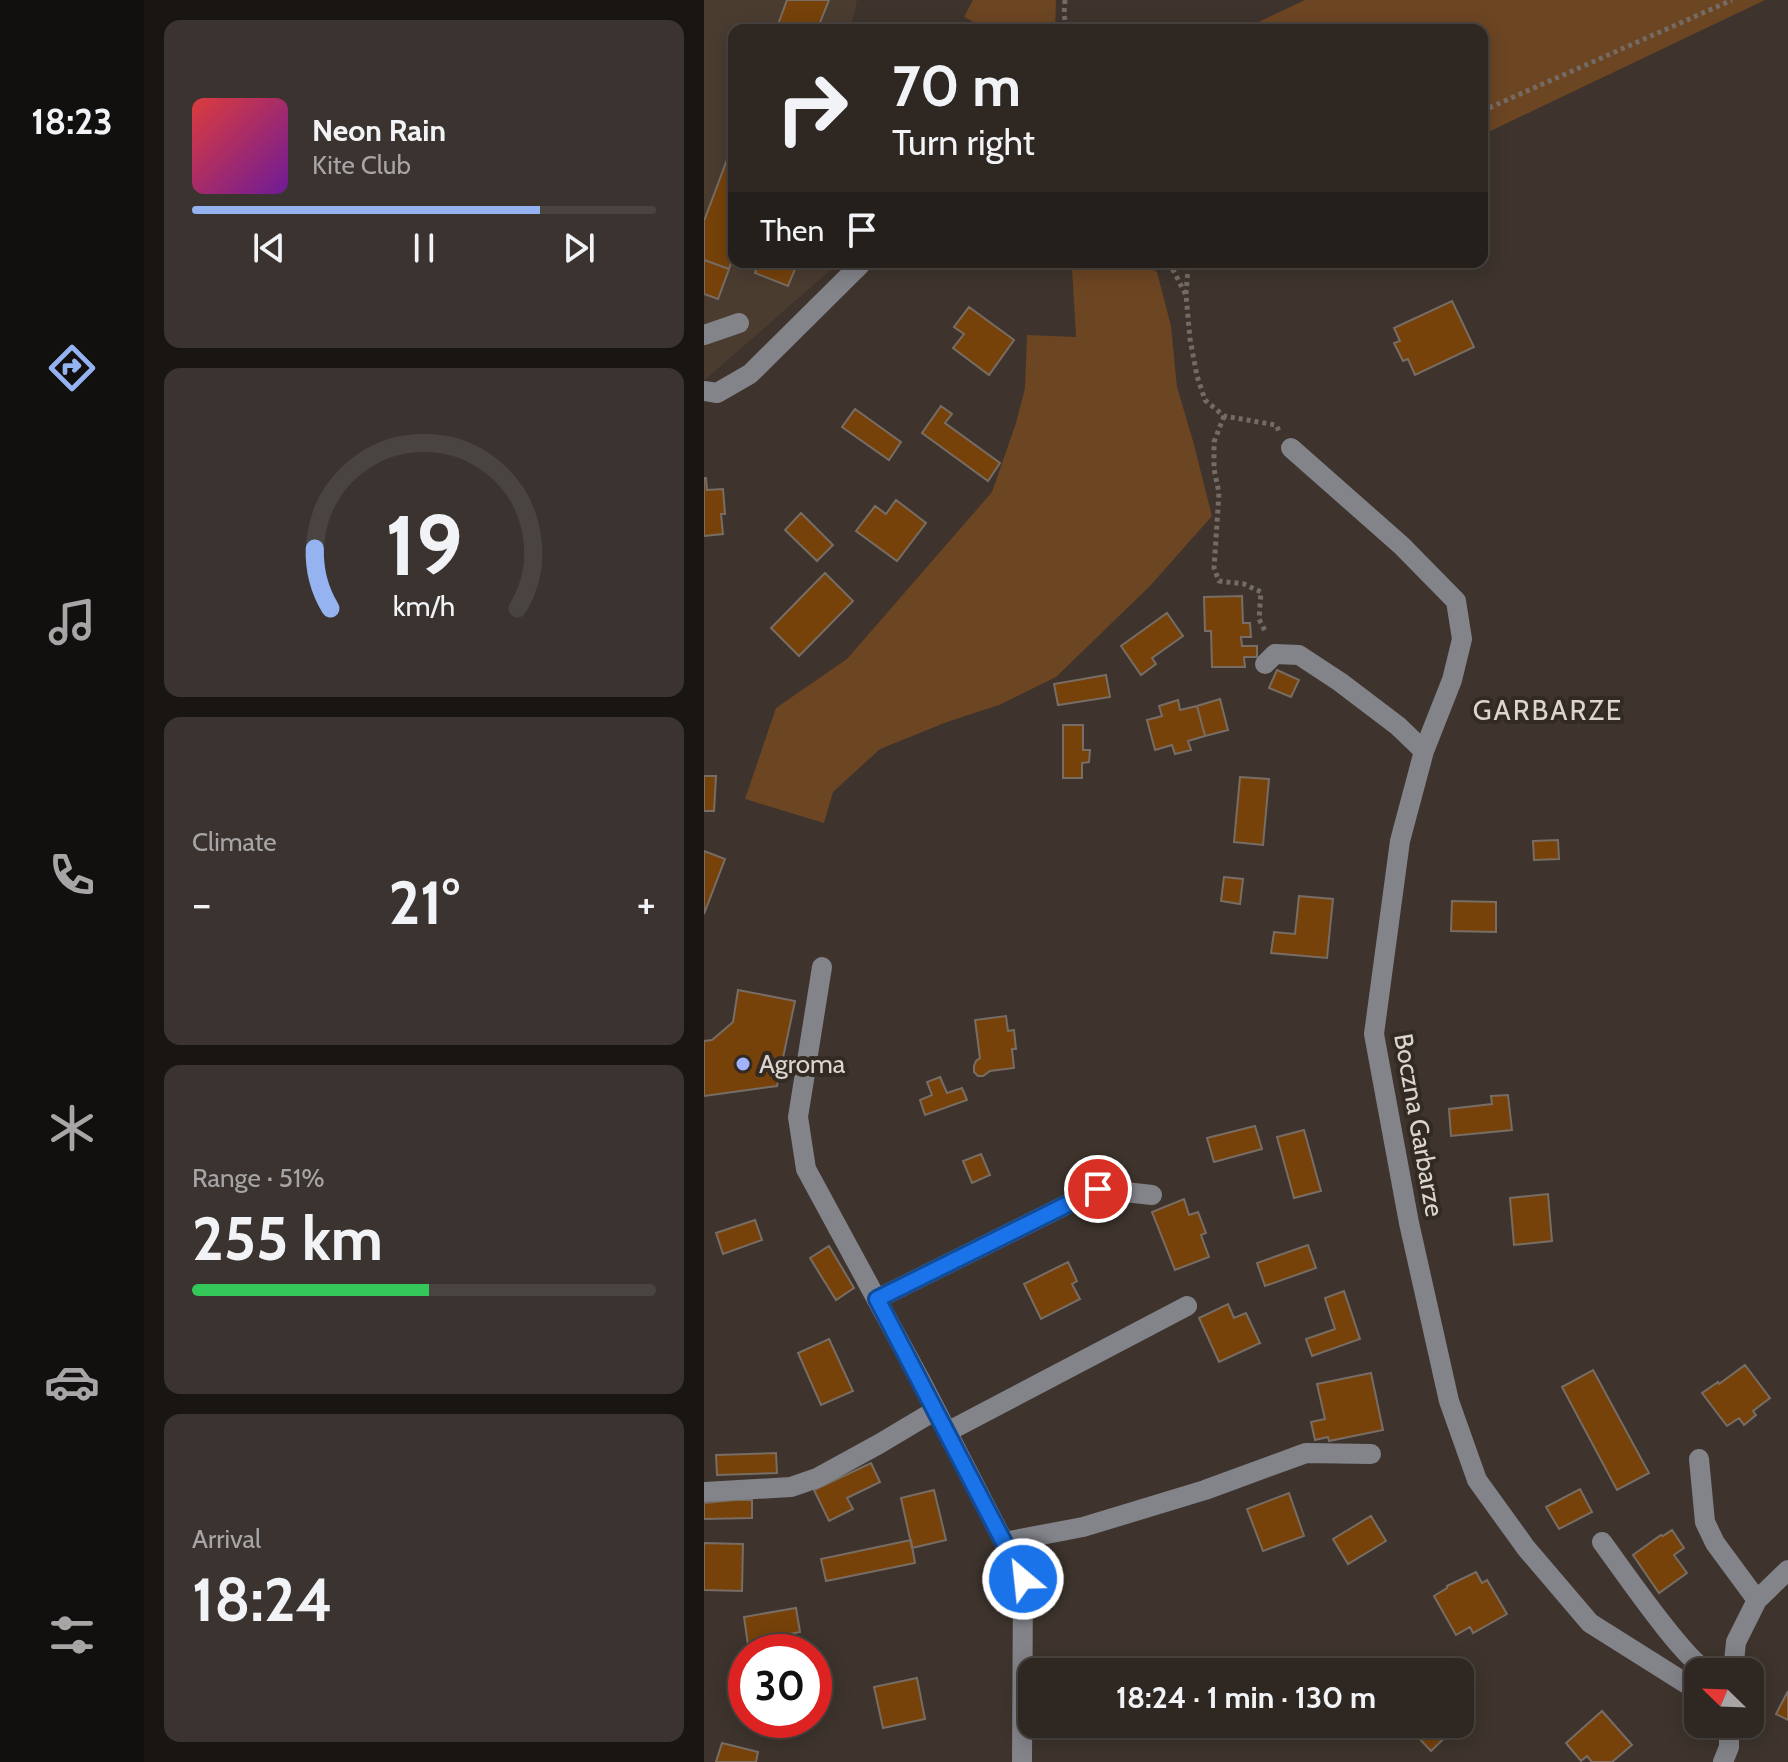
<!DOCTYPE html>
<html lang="en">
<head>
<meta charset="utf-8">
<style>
	body { margin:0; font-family:Cabin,sans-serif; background:#3a332f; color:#f1f3f6; height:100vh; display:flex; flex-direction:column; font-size:30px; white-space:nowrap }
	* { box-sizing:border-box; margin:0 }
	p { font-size:26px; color:#a7a5a5 }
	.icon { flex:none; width:44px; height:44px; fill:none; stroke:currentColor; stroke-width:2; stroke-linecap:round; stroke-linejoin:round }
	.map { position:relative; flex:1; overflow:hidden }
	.panel { display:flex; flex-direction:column; gap:20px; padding:20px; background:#191513; width:560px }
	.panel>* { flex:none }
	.hud { position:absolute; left:24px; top:24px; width:760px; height:244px; border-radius:16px; box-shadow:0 4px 20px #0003,0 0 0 2px #494440; background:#2e2722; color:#f1f3f6; overflow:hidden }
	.needle { width:52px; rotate:293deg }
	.tools { position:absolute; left:980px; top:1658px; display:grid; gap:16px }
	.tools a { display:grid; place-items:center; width:80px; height:80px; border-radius:16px; background:#2e2722; box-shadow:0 4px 20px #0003,0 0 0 2px #494440; font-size:40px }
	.speed { position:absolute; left:24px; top:1634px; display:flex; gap:16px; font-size:40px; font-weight:700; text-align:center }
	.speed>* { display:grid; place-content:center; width:104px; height:104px; border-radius:50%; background:#2e2722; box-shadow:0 4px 20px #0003,0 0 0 2px #494440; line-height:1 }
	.speed .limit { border:12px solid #d22; background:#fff; color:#111 }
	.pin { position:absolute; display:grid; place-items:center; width:68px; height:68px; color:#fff; margin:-34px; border:4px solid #fff; border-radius:50%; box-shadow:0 2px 8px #0007 }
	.me { position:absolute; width:88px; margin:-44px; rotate:332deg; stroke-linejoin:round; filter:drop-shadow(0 0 6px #0008) }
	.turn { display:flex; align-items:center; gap:28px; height:168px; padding:0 32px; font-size:36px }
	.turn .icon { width:104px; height:104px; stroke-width:2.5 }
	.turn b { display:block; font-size:56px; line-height:68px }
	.then { display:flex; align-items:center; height:76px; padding:0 32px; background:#0003; gap:16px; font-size:30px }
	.big { font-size:60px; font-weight:800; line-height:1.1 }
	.panel .widget { flex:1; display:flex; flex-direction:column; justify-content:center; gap:12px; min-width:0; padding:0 28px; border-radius:16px; background:#3a332f }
	.panel .dial { align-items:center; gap:0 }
	.dial svg { height:208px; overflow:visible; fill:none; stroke:#494440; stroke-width:7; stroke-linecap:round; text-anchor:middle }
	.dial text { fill:#f1f3f6; stroke:none }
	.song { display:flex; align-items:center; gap:24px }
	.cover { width:96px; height:96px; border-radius:12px; background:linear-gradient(135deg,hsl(0 70% 55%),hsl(280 70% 35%)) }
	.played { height:8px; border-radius:4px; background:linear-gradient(90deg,#95b2f1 75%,#494440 75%) }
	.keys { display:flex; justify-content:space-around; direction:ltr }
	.heat { display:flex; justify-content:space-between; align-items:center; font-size:44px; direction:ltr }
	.charge { height:12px; border-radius:6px; background:linear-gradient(90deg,#34c759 51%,#494440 0) }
	.trip { position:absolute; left:314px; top:1658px; width:456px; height:80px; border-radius:16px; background:#2e2722; box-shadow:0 4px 20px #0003,0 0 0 2px #494440; font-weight:800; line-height:80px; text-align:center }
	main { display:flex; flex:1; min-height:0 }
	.tabs { display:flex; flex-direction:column; width:144px; justify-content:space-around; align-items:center; background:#12100e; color:#a7a5a5 }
	.tabs .icon { width:56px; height:56px }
	.tabs .current { color:#95b2f1 }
	.tabs b { font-size:36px; color:#f1f3f6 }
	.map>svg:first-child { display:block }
	.built { fill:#4b3c30 }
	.green { fill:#6c4523 }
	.building { fill:#76420a; stroke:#776d64; stroke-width:2 }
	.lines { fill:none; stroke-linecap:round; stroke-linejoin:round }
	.path { stroke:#746b65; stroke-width:5; stroke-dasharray:4 4; stroke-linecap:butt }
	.minor { stroke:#82848a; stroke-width:20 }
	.route-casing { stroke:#114b97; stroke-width:20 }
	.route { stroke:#1a73e8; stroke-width:14 }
	.poi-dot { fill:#a1b3fd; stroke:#332a23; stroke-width:3 }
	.labels { text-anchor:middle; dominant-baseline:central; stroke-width:8; stroke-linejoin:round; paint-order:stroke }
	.poi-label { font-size:26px; fill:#dbd5d0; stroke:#332a23; text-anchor:start }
	.street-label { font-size:26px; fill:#dbd5d0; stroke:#332a23 }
	.neighbourhood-label { font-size:28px; letter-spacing:2px; fill:#dbd5d0; stroke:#332a23 }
</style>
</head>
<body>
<main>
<nav class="tabs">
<b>18:23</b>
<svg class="icon current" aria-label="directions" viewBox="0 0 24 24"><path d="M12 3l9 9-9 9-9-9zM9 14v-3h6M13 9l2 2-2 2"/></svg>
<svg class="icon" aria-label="music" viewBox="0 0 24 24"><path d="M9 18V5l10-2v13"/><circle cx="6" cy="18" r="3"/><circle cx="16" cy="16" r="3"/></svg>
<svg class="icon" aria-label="phone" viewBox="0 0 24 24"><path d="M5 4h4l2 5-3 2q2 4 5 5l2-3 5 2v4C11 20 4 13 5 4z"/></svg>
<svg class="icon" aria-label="climate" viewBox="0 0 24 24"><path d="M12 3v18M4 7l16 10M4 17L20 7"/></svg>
<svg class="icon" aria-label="car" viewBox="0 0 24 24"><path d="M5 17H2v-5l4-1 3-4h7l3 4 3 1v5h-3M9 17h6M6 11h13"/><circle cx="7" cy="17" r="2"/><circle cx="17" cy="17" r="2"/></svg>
<svg class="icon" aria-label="filters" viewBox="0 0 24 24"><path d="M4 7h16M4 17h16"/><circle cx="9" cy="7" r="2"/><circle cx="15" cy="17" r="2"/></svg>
</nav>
<section class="panel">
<div class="widget">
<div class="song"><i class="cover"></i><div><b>Neon Rain</b><p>Kite Club</p></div></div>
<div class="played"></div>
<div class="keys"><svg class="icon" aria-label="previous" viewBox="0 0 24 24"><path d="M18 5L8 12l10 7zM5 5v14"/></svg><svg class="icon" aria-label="pause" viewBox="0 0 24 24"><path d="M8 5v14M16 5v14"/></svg><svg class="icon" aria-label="next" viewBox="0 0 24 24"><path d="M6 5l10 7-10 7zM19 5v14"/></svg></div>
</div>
<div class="widget dial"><svg viewBox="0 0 100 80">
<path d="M14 69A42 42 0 1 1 86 69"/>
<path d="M14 69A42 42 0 0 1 8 46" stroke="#95b2f1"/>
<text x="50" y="56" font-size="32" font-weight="700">19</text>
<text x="50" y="72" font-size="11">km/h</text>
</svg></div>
<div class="widget"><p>Climate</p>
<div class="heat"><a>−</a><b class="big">21°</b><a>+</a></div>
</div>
<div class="widget"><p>Range · 51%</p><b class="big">255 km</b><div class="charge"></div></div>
<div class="widget"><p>Arrival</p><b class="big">18:24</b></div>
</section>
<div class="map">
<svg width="1084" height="1762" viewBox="0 0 1084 1762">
	<rect width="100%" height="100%" fill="#3e342d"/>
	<!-- built -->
	<path class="built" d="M0,0h153l-7,30h-116v232h101l1,3 -130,114h-2z"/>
	<!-- green -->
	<path class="green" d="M269,0h83l-1,30h-66l-25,-13z
		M601,0h460l-283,135v-105h-233l1,-4z
		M365,262h73l15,10 14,54 6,61 16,54 19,75 -62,70 -94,91 -57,28 -52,17 -67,27 -47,43 -9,31 -79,-24 31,-91 71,-49 145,-167 24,-69 9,-35 2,-53 49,2 -4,-69z"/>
	<!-- building -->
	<path class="building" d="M83,0h42l-12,30h-41z
		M30,141v114l-5,14 -25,-9v-39z
		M0,260l25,9 -11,30 -14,-5z
		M55,262h39l-10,24 -33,-13z
		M748,301l22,46 -59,28 -7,-16 -5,2 -9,-18 6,-2 -6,-13z
		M265,307l45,33 -25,35 -36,-27 11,-14 -10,-7z
		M237,406l11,8 -7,9 55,40 -12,18 -66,-48z
		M151,409l46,33 -12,18 -47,-33z
		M0,478h2l1,12 16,-1 2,25h-4l2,20 -19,2z
		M192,500l30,23 -29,38 -41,-30 19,-25 11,8z
		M97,513l32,32 -16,16 -32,-31z
		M121,573l28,28 -54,55 -28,-28z
		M538,596l1,27h7l1,14h-10l1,9h15v11h-13l1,10h-33l-1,-36h-6l-1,-34z
		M463,613l16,23 -31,22 4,6 -15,11 -20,-29z
		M573,670l22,10 -8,17 -22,-9z
		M402,675l4,22 -52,8 -4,-21z
		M516,699l8,31 -23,6 -8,-30z
		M474,700l2,10 17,-4 8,30 -17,5 3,9 -16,4 -3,-9 -17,5 -8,-30 15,-4 -3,-10z
		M359,725h20v25h7l-1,12 -7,1v15h-19z
		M0,776h12l-2,35h-10z
		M536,777l29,2 -6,66 -29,-3z
		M854,840l1,19 -25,1 -1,-19z
		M0,851l21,8 -21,55z
		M520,877l19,2 -3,25 -19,-3z
		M595,896l34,3 -6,59 -56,-5 3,-21 21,2z
		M748,901l44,1v30l-45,-1z
		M34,990l57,11 -18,85 -73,10v-55l8,-1 21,-18z
		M302,1016l2,15 6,-1 2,19h-4l2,19 -24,3 -7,5h-5l-4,-4v-6l2,-5 4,-3 -5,-38z
		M236,1077l7,16 15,-5 5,12 -42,15 -5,-15 12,-5 -5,-13z
		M804,1095l4,35 -61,6 -2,-27 43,-5 -1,-8z
		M551,1126l7,23 -48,13 -7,-24z
		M600,1130l17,61 -27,7 -17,-61z
		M277,1154l9,21 -18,8 -9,-22z
		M844,1194l4,47 -38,4 -4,-47z
		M480,1199l5,16 9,-3 8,21 -5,2 8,22 -34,13 -23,-58z
		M51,1220l7,20 -39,14 -7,-21z
		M604,1245l8,23 -51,18 -8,-23z
		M125,1246l25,42 -18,12 -26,-42z
		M364,1262l9,19 -5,3 8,15 -39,20 -17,-35z
		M640,1291l16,48 -48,17 -6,-17 29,-10 -10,-31z
		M524,1304l6,14 12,-5 14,30 -41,19 -20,-44z
		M125,1339l24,52 -32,14 -23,-52z
		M1041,1365l25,33 -17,13 3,4 -12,10 -5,-7 -12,8 -25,-33 16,-11 1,2z
		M889,1370l56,103 -32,17 -55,-103z
		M667,1373l12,57 -54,11 -1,-4 -13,3 -4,-18 14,-3 -8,-35z
		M72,1453l1,20 -60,2 -1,-20z
		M167,1463l9,19 -33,16 6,11 -24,12 -15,-31z
		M876,1489l12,23 -33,17 -13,-22z
		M230,1490l12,50 -34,8 -11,-50z
		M585,1493l15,43 -41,15 -16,-42z
		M31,1500h17v18l-48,1v-16z
		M667,1516l15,25 -38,23 -15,-25z
		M968,1530l12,18 -10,7 13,18 -28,20 -26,-38 28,-20 2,1z
		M207,1540l4,23 -89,18 -5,-22z
		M0,1543l39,1 -1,47 -38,-1z
		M772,1572l6,11 5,-3 20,34 -34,19 -3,-6 -14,8 -22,-39 13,-8v-2z
		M92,1608l4,24 -10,2 2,15 -16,3h-27l-5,-35z
		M213,1678l8,41 -42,9 -9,-41z
		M1084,1691v29l-12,-6z
		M756,1698l12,13 -12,12z
		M898,1711l30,34 -20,17h-20l-5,-6 -6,5 -15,-18z
		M721,1724h34l-28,27 -16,-17z
		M18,1743l36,9 -2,10h-40z"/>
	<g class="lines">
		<!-- path -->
		<path class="path" d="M361,0l-1,15 3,15
			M778,111l250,-111
			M465,262l17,33 4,44 7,37 8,24 19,16 52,9 3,6
			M482,294l2,-26 6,-6
			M520,416l-10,26v27l5,24 -5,75 5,13 25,3 17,8 -2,27 7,14"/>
		<!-- minor -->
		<path class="minor" d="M0,335l35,-12
			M0,391l13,2 33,-19 110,-109
			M587,448l111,98 54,55 6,38 -10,41 -28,71 -24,90 -26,193 35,189 40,178 28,79 49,68 64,75 108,68
			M561,664l10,-10 24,1 41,27 58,44 26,25
			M118,967l-24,150 8,52 116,214 101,196 -1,183
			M173,1299l221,-110 54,6
			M243,1432l240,-126
			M995,1459l6,63 10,21 42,57
			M0,1492l87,-5 26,-9 62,-34 57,-34
			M300,1542l79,-15 122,-37 101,-37 65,1
			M898,1542c18,24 85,123 108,130
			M1029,1672l3,-30 21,-42 31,-30
			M1019,1762l6,-15v-23"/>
	</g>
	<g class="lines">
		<!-- route casing -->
		<g class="route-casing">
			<path id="route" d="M319,1579l-146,-280 221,-110"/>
		</g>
		<!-- route -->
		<use href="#route" class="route"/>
	</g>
	<!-- markers -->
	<circle class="poi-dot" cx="39" cy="1064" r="8"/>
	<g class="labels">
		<!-- poi labels -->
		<g class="poi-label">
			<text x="55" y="1064">Agroma</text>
		</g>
		<!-- street labels -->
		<g class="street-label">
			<text transform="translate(715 1125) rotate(80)">Boczna Garbarze</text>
		</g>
		<!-- neighbourhood labels -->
		<g class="neighbourhood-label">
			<text x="844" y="710">GARBARZE</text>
		</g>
	</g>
</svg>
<div class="tools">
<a><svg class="needle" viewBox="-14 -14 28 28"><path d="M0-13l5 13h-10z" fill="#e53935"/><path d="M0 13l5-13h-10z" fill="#a7a5a5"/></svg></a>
</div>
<div class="speed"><div class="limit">30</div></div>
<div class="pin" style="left:394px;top:1189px;background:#d93025"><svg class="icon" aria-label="arrive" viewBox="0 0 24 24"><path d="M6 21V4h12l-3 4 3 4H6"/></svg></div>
<svg class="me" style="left:319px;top:1579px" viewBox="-20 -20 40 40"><circle r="17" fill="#1a73e8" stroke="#fff" stroke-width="3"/><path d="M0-11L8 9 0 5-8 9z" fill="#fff"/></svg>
<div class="trip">18:24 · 1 min · 130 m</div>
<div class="hud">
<div class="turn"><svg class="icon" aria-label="right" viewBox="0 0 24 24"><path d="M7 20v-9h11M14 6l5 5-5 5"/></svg><div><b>70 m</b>Turn right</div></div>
<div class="then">Then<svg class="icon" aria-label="arrive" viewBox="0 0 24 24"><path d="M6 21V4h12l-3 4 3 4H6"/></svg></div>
</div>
</div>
</main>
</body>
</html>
